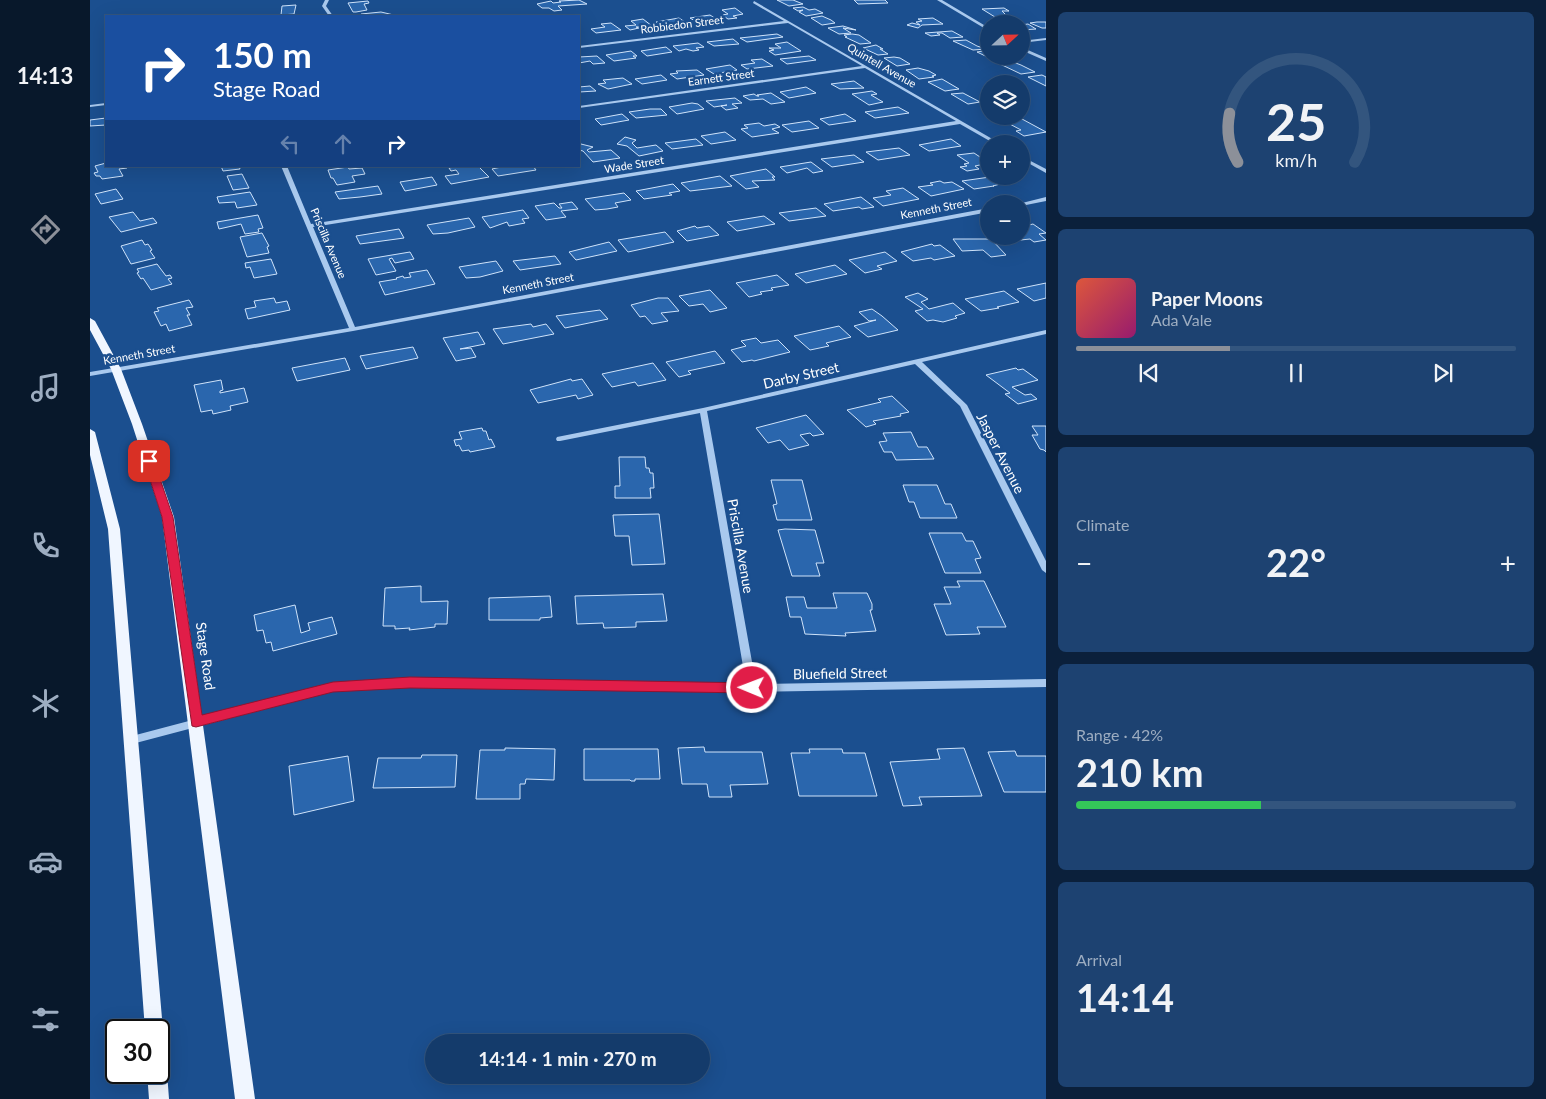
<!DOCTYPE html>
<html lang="en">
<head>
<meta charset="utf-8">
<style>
	body { margin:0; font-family:Lato,sans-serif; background:#1d4271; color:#f1f3f6; height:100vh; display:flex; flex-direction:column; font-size:19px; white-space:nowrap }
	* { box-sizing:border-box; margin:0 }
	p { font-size:16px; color:#9dadc1 }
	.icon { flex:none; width:28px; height:28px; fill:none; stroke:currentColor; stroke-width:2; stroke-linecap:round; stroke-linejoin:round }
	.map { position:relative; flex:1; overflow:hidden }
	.panel { display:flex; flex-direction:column; gap:12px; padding:12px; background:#0b203b; width:500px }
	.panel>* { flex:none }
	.guide { position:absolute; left:15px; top:15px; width:475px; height:152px; border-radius:0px; box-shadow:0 5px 20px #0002,0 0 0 1px #33557e; background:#1a4fa0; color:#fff; overflow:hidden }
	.needle { width:32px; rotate:68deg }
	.tools { position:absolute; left:890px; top:15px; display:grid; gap:10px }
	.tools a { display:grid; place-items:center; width:50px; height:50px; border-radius:50%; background:#143b6b; box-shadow:0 5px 20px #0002,0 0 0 1px #33557e; font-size:25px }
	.speed { position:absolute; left:15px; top:1019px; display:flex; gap:10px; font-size:25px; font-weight:700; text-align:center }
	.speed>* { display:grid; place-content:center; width:65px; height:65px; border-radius:50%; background:#143b6b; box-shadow:0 5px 20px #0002,0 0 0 1px #33557e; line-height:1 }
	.speed .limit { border:2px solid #111; border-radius:8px; background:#fff; color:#111 }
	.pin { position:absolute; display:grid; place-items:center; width:42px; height:42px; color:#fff; margin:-21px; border-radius:10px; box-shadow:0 2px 8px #0006 }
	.me { position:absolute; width:55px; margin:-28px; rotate:271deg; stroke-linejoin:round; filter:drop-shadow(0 0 4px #0008) }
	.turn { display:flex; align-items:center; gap:18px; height:105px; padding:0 25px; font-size:22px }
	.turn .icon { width:65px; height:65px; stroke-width:2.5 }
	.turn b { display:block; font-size:35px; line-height:42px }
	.lanes { display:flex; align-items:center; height:48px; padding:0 25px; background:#0003; justify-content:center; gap:25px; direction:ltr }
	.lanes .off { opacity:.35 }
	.big { font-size:38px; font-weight:700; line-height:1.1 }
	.panel .card { flex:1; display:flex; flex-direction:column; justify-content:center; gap:8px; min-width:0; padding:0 18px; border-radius:8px; background:#1d4271 }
	.panel .dial { align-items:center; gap:0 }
	.dial svg { height:130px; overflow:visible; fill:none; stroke:#33557e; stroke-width:7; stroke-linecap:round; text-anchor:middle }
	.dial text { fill:#f1f3f6; stroke:none }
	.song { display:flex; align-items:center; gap:15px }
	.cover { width:60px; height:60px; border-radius:8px; background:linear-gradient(135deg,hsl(10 70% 55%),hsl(320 70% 35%)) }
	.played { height:5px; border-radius:2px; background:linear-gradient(90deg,#8c9099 35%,#33557e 35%) }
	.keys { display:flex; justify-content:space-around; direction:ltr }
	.heat { display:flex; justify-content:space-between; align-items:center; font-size:28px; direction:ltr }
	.charge { height:8px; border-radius:4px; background:linear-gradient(90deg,#34c759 42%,#33557e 0) }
	.trip { position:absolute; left:335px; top:1034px; width:285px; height:50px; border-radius:25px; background:#143b6b; box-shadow:0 5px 20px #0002,0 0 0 1px #33557e; font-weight:700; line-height:50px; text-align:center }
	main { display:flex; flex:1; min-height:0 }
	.dock { display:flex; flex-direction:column; width:90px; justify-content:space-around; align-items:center; background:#08182b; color:#9dadc1 }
	.dock .icon { width:35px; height:35px }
	.dock .current { color:#8c9099 }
	.dock b { font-size:22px; color:#f1f3f6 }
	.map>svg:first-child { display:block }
	.building { fill:#2a66ad; stroke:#cfe3fa }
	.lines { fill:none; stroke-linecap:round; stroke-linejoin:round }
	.minor { fill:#a9c9ee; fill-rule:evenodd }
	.major { fill:#f0f6ff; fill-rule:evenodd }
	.route { fill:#e11d48; stroke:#92132f }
	.labels { text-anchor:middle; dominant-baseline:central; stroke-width:5; stroke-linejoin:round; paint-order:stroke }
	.far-street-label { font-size:11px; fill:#fff; stroke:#1b4f8f }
	.street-label { font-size:14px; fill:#fff; stroke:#1b4f8f }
</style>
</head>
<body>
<main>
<nav class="dock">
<b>14:13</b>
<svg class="icon current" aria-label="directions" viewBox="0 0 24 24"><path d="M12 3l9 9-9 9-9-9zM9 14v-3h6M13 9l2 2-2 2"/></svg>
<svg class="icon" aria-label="music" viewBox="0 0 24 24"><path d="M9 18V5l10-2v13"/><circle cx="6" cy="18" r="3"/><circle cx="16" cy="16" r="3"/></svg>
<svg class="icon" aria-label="phone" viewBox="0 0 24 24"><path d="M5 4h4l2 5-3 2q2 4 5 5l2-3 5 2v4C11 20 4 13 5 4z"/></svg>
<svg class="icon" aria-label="climate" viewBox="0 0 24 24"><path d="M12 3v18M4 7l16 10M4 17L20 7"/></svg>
<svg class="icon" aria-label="car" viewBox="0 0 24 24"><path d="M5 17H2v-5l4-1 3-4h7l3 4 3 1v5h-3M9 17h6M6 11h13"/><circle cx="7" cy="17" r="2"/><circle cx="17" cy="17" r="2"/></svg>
<svg class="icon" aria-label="filters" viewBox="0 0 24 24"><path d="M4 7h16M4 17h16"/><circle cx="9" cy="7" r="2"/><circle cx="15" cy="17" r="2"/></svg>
</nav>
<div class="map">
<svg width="956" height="1099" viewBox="0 0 956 1099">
	<rect width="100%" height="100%" fill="#1b4f8f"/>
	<!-- building -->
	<path class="building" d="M489,0l8,4 -29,2 4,4 -8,1 -5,-3h-7l-5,-4 14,-3 2,2 8,-1 -2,-1z
		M687,0h16l10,4 -14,2z
		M764,0h31l3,3 -30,1z
		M278,1l1,2 -5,1 3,6 -11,2h-3l-5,-9z
		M206,5l-2,9 -13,1 1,-9z
		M713,7l6,3 6,-1 8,4 -17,3 -7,-4 4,-2 -5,1 -5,-3z
		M645,8l8,6 -10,2 4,2 -9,1 -6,-4 6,-1 -6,-4z
		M914,8l5,3h-7l5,5 -12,1 -13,-8z
		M291,12l17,4h-35l-2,-2z
		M620,15l6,4 -21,2 -5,-3z
		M732,16l9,4 4,3 -13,2 -11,-7z
		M589,18l6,4 -25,3 -4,-3z
		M843,18l10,6 -21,1 -4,3 -11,-3 5,-2 8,2 -4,-3 6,-1 -4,-2z
		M553,19l9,7 -16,1 3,1 -9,2 -5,-4 11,-1 -5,-4z
		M947,22h9v6h-4l-12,-5z
		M521,23l10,7 -25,3 -5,-4 14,-2 -4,-3z
		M938,24l8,5 -15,1v-5z
		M753,26l13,4 -13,-2 8,5 -12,1 -11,-6z
		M862,31l11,6 -13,1 -8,-5h-5l3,2 -9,1 -6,-3z
		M687,34l6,3 -36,5 -7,-4z
		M762,34l7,1 12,8 -11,1 -15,-7h2l-3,-2z
		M643,39l6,5 -25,2 -7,-4z
		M876,40l11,6 9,3 -13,1 -20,-9z
		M697,42l14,9 -26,4 -6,-4 5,-1 -5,-2h12l-6,-4z
		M608,43l6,4 -8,1 3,2 -6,1 -7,-2 -7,2 -6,-5z
		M786,45l7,4h-3l8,5 -10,1 -15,-7z
		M576,47l6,5 -25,4 -6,-5z
		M899,50v6h15l6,4 -12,2 -21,-10z
		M541,51l6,5h-4l3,2 -22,3 -8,-6z
		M507,56l8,7 -12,1 -3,-3 -11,2v-6z
		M719,56l7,4 -29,4 -7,-5z
		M804,57l6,1 10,6 -13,2 -13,-8z
		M672,59l11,7 -26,3 -6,-4 14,-2 -4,-3z
		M923,62l8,3 14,7 -14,2 -21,-10z
		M640,65l7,5 -23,4 -8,-5z
		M828,68l11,3 7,4 -4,1 2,1 -15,2 -13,-9z
		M607,70l7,5 -27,4 -7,-5 8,-1 -2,-2z
		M571,75l6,5 -25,4 -7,-5z
		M952,75l4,2v9l-18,-9z
		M533,78l9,6 -24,5 -10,-5 8,-1 -3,-3z
		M852,79l17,10 -14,2 -17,-9z
		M764,81l10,7 -24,1 -9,-5z
		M500,86l6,5 -17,1v-5z
		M716,87l10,6 -27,5 -9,-6z
		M782,91l5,3 -6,1 12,7 -14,3 -17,-11z
		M681,93l14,9 -14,2 -8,-5 -13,1 -7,-4 11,-2 3,2h2l-2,-1z
		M873,93l17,9 -12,2 -17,-10z
		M645,98l7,5 -10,1 6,4 -12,2 -5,-4 6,-1 -13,2 -8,-6z
		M602,103l6,1 6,5 -27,5 -8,-7z
		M808,107l11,6 -34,5 -10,-6z
		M560,109h11l6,6 -31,3 -7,-6z
		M532,114l7,6 -28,5 -6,-6z
		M755,114l11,7 -27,4 -9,-6z
		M16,118v7l-16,1v-6z
		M932,119l24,13 -22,4 -8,-5 5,-1 -15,-8z
		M719,121l10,7 -27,4 -10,-7z
		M669,123l5,3 11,-2 5,3 -8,2 7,4 -27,4 -11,-8 7,-1 -4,-3z
		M635,132l11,8 -25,4 -10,-8z
		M535,137l11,3 -4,3 5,5 19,-3 7,6 -24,5 -12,-10 -10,-2z
		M606,139l7,6 -31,4 -7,-6z
		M861,139l10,7 -32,5 -10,-6z
		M491,144l12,3 -6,3 2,2 22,-2 9,8 -27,4 -10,-11 -4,-1v-5z
		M809,148l11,7 -32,5 -12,-8z
		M884,153l15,10 -14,3 4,3 -12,2 -5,-3 -2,-1 7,-1 -3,-2 5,-1 -12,-8z
		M764,155l10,7 -32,5 -11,-8z
		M721,162l12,9 -10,2 -6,-5 -20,5 -7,-6z
		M16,163v3h20l1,2 -8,1 4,7 -21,3 -2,-3h-4l-2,-3 4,-1 -3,-6z
		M131,166h18l1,3 -17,2z
		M371,166h17l11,11 -38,7 -6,-8 14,-2 -3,-4 -5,1 -2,-3z
		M443,166l3,4 -38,6 -6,-7 14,-3z
		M258,167l1,2 13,-1 3,6 -13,2 3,6 -18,3 -4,-7h-2l-3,-8z
		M676,169l9,8h-3l3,3 -23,1 7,6 -13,2 -16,-13z
		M152,174l7,14 -16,2 -6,-14z
		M630,176l12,10 -42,5 -9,-8z
		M907,176l10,6 -14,4h1l-20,3 -12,-8z
		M342,177l5,8 -32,6 -5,-9z
		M850,181l4,2 8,-1 12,7 -33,7 -13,-9 15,-2 -3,-2z
		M583,184l7,7 -11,2 3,2 -28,4 -8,-8z
		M288,186l4,8 -22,3 -21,2 -4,-7z
		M813,188l16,11 -36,7 -10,-8 18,-3 -5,-4z
		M26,189l7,10 -22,5 -6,-10z
		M160,192l7,13 -20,3 -2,-6 -16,1 -2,-6z
		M534,193l7,7 -16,3 3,4 -11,2 -12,1 -10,-11z
		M771,197l13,10 -12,2 -3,-2 -26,4 -9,-7z
		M482,202l6,7 -17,2 5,6 -20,3 -11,-14 19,-3 5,5h3l-3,-4z
		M726,208l10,8 -37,5 -10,-8z
		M433,210l6,8 -7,1 3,4 -16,3 -2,-4 -17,6 -8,-11z
		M43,212l7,9 13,-3 4,5 -36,9 -12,-15z
		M168,215l5,13 -5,1 1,3 -14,2 -4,-10 -22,5 -2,-7z
		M674,216l11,8 -38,7 -10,-9z
		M379,218l6,9 -27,6 -15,1 -6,-9z
		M943,224l13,9 -7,1 7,6 -12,2 -4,-3 -19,2 -7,-5h17v-9z
		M605,226l2,2 12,-2 10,9 -32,6 -10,-10z
		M309,229l5,9 -44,6 -4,-8z
		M575,232l9,10 -46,10 -10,-12z
		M172,233l7,13 -2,1 2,6 -22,4 -7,-20z
		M863,239h38l15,16 -15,2 -8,-7 -21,1z
		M52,240l3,5 3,-1 4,6 -2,1 5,7 -24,6 -10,-18z
		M519,242l8,9 -41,9 -7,-8z
		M842,244l2,2 6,-1 15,11 -21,4 -3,-2 -18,3 -12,-9z
		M320,252l4,7 -19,4 -3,-5 -3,1 7,12 -20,4 -8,-16z
		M795,252l12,9 -20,5 5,3 -17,4 -16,-13z
		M465,256l6,8 -41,6 -7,-9z
		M181,259l6,15 -23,4 -4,-11 -4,1 -1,-5z
		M406,261l7,10 -23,6 -14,1 -7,-11z
		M67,264l9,12 4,-1 2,3 -4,1 4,5 -21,6 -8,-12 -2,1 -4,-6 2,-1 -2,-3z
		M745,265l12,9 -41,9 -11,-9z
		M337,270l8,14 -50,11 -6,-13 18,-3 -1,-1 7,-2 1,2 7,-1 -2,-4z
		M687,275l12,10 -18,3 2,2 -13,2 2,2 -13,3 -13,-14z
		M956,283v15l-12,3 -17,-12z
		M620,290l17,18 -17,4 -7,-8 -14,2 -10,-10z
		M914,291l15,11 -22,5 2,1 -18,3 -16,-12z
		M828,293l10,6 -7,3 8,7 24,-6 12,10 -10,3 2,2 -14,4 -10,-2 -6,1 -12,-10 8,-2 -18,-12z
		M184,298l2,5 11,-2 3,9 -42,9 -3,-10 11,-2 -2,-6z
		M568,298h10l11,13 -18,2 7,8 -16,3 -7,-8 -5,1 -9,-12z
		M99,300l4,7 -7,1 4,7h-3l5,10 -23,6 -3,-7 -5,2 -7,-14 5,-1 -2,-3z
		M782,309l10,7 16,14 -30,7 -14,-11 22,-6 -7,1 -10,-9z
		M510,310l8,9 -43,9 -9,-12z
		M441,324l2,3 13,-3 8,10 -51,10 -10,-15z
		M749,326l12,11 -25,6 3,3 -19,4 -16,-14z
		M388,332l7,12 -25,5 11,-1 5,9 -20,4 -13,-23z
		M666,338l5,5 17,-3 12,12 -36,9 -2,-1 -10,2 -11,-12 15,-4 -5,-5z
		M323,347l5,11 -52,11 -6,-13z
		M625,351l10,12 -37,8 3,3 -12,3 -13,-15z
		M255,358l5,12 -53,11 -5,-13z
		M563,363l13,17 -28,6 -3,-4 -23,5 -10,-13z
		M926,368l2,2 5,-1 15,11 -26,7 13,8 6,-1 6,5 -19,5 -13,-10 5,-1 -24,-18z
		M481,379l1,2 10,-2 11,16 -15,4 -2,-4 -38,8 -8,-13z
		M131,380l2,10 -3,1v2l24,-5 4,14 -18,4 1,4 -18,4 -1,-4 -11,2 -7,-27z
		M802,396l17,16 -9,2 1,2 -28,5 3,3 -10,3 -19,-17 34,-8 -3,-3z
		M716,415l18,19 -11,2 -3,-3 -10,2 9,10 -20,5 -9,-10 -12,3 -12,-15z
		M942,426h14v26l-2,-2 -4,-1 -8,-14h6z
		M392,428l1,3h3l3,9 2,-1 4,8 -25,5 -1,-2 -7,1 -3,-6 -3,1 -2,-6 8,-1 -3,-7z
		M821,432l7,15h9l7,12 -38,1 -4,-8h-8l-5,-10 8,-1 -4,-8z
		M529,457h26l1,11h3l1,5h3l1,15h-4l1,10h-36v-12h5z
		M681,480h31l10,40h-35l-4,-15 4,-1z
		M813,485h34l8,19h6l6,14h-37l-6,-16h-5z
		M569,514l6,50 -33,1 -3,-29h-14l-2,-21z
		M695,529l30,1 9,33h-8l4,13h-28l-14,-46z
		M839,533h33l4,8h7l8,17 -6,1 6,14h-36z
		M867,581h27l22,46h-29l3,7 -34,1 -12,-31h17l-7,-17h16z
		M331,586v16l27,-1 -1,23h-12v3l-26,3 1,-2 -15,1v-3h-12l2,-38z
		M743,593h34l5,11v6h-2l6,21 -31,2 1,3 -41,-2 -4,-17h-11l-4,-20h18l3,11h30z
		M573,594l4,27 -31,1v5l-32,1 -1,-5 -26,1 -2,-28z
		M460,596l2,21 -12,1v2h-51v-22z
		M205,605l6,28 9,-3 -2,-7 24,-6 5,17 -64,17 -2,-9 -5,1 -3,-13 -6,1 -3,-16z
		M614,747l1,5h57l6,32 -38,1 2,12h-23l-2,-13h-25l-4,-36z
		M415,748l50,1 -1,31 -28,-1 -1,5h-5v15h-44l4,-49h25z
		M874,748l18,48 -63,1 3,8 -19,1 -13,-44 50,-3 -3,-10z
		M494,749h74l2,30h-25v2h-4l-1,-1h-46z
		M719,749h33l1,4h22l12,43h-78l-8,-43h19z
		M925,751l2,5h29v36h-42l-16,-40z
		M332,755h35l-2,32 -82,1 5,-30h43z
		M258,756l6,45 -60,14 -5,-49z"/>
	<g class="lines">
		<!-- minor -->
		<path class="minor" d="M235,0h4l-3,6 7,10h-4l-7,-10z
			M847,0h5l47,28v3z
			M664,1l247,143h-6l-35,-20 -647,103 42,100 634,-119v4l-636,119 -263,45v-4l259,-44 -68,-162h6l24,58 645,-103 -91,-53 -286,40v-2l283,-40 -74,-43 -209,25v-2l205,-25 -31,-18z
			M956,38v2l-25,3v-2z
			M931,47l25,11v3l-25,-11z
			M16,103v2l-16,2v-2z
			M931,156l25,13v4l-25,-14z
			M956,197v4l-25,5v-2h-3z
			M956,330v4l-124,28 45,43 79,156v12l-4,-3 -82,-164 -45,-42 -208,47 49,273 290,-5v8l-294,5 -342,-6 -77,5 -201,53 -4,-1 -1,-3 1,-3 4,-1 201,-53 77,-5 336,6 -46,-271 -140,28h-3l-1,-2 1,-2 146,-29z"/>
		<!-- major -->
		<path class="major" d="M0,318l5,3 26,48 21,55 32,93 81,582h-20l-73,-582 -30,-93 -21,-55 -21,-39z
			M0,429l5,3 25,97 43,501 -4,7v-7h-14l-37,-501 -18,-74z
			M69,1063l5,2 3,7 2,27h-20l-2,-27h12z"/>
	</g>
	<!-- route -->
	<path class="route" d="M59,458l5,3 19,56 29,198 131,-33 77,-5 342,6 5,1 2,4 -2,3 -5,2 -342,-5 -77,4 -137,35 -4,-1 -30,-209 -18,-56z"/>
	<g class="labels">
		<!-- far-street labels -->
		<g class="far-street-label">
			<text transform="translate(592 24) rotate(-7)">Robbiedon Street</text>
			<text transform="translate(792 65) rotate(30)">Quintell Avenue</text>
			<text transform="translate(631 77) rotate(-8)">Earnett Street</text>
			<text transform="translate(544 164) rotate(-9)">Wade Street</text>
			<text transform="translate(846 208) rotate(-11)">Kenneth Street</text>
			<text transform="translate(239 243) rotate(67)">Priscilla Avenue</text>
			<text transform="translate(448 283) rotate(-11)">Kenneth Street</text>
			<text transform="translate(49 354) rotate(-10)">Kenneth Street</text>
		</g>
		<!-- street labels -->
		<g class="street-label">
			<text transform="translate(711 375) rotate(-13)">Darby Street</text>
			<text transform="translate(911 453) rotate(63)">Jasper Avenue</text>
			<text transform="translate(651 546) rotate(80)">Priscilla Avenue</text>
			<text transform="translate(116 656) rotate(82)">Stage Road</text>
			<text transform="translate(750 673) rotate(-1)">Bluefield Street</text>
		</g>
	</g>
</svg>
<div class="tools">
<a><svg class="needle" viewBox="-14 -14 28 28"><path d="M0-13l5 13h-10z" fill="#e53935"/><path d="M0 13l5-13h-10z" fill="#9dadc1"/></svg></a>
<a><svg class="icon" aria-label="layers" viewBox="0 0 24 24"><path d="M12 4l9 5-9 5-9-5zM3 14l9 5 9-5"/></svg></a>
<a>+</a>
<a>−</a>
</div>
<div class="speed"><div class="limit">30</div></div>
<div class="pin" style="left:59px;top:461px;background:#d93025"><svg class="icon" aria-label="arrive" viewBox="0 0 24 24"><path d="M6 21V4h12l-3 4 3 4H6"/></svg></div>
<svg class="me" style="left:662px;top:688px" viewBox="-20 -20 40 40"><circle r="17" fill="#e11d48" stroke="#fff" stroke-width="3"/><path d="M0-11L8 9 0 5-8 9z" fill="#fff"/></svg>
<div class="trip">14:14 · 1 min · 270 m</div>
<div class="guide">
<div class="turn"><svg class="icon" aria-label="right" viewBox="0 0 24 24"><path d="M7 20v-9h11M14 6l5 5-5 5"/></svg><div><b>150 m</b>Stage Road</div></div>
<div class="lanes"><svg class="icon off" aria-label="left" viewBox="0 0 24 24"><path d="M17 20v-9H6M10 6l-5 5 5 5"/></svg><svg class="icon off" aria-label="ahead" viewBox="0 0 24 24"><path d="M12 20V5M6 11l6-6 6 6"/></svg><svg class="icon" aria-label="right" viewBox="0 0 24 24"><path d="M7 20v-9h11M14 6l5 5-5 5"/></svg></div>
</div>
</div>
<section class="panel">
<div class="card dial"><svg viewBox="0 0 100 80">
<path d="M14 69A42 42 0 1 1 86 69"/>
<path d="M14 69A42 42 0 0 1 9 39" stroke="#8c9099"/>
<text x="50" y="56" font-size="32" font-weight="700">25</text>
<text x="50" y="72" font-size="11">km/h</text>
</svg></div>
<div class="card">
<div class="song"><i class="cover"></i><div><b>Paper Moons</b><p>Ada Vale</p></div></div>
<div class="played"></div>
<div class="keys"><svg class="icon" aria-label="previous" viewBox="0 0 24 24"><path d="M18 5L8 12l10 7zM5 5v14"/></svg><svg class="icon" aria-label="pause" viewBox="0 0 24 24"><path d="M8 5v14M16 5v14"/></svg><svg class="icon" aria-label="next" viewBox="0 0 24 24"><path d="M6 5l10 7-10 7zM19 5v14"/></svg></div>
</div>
<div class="card"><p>Climate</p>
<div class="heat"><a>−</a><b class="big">22°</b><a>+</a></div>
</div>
<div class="card"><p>Range · 42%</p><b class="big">210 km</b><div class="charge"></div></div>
<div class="card"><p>Arrival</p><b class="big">14:14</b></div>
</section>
</main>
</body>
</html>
